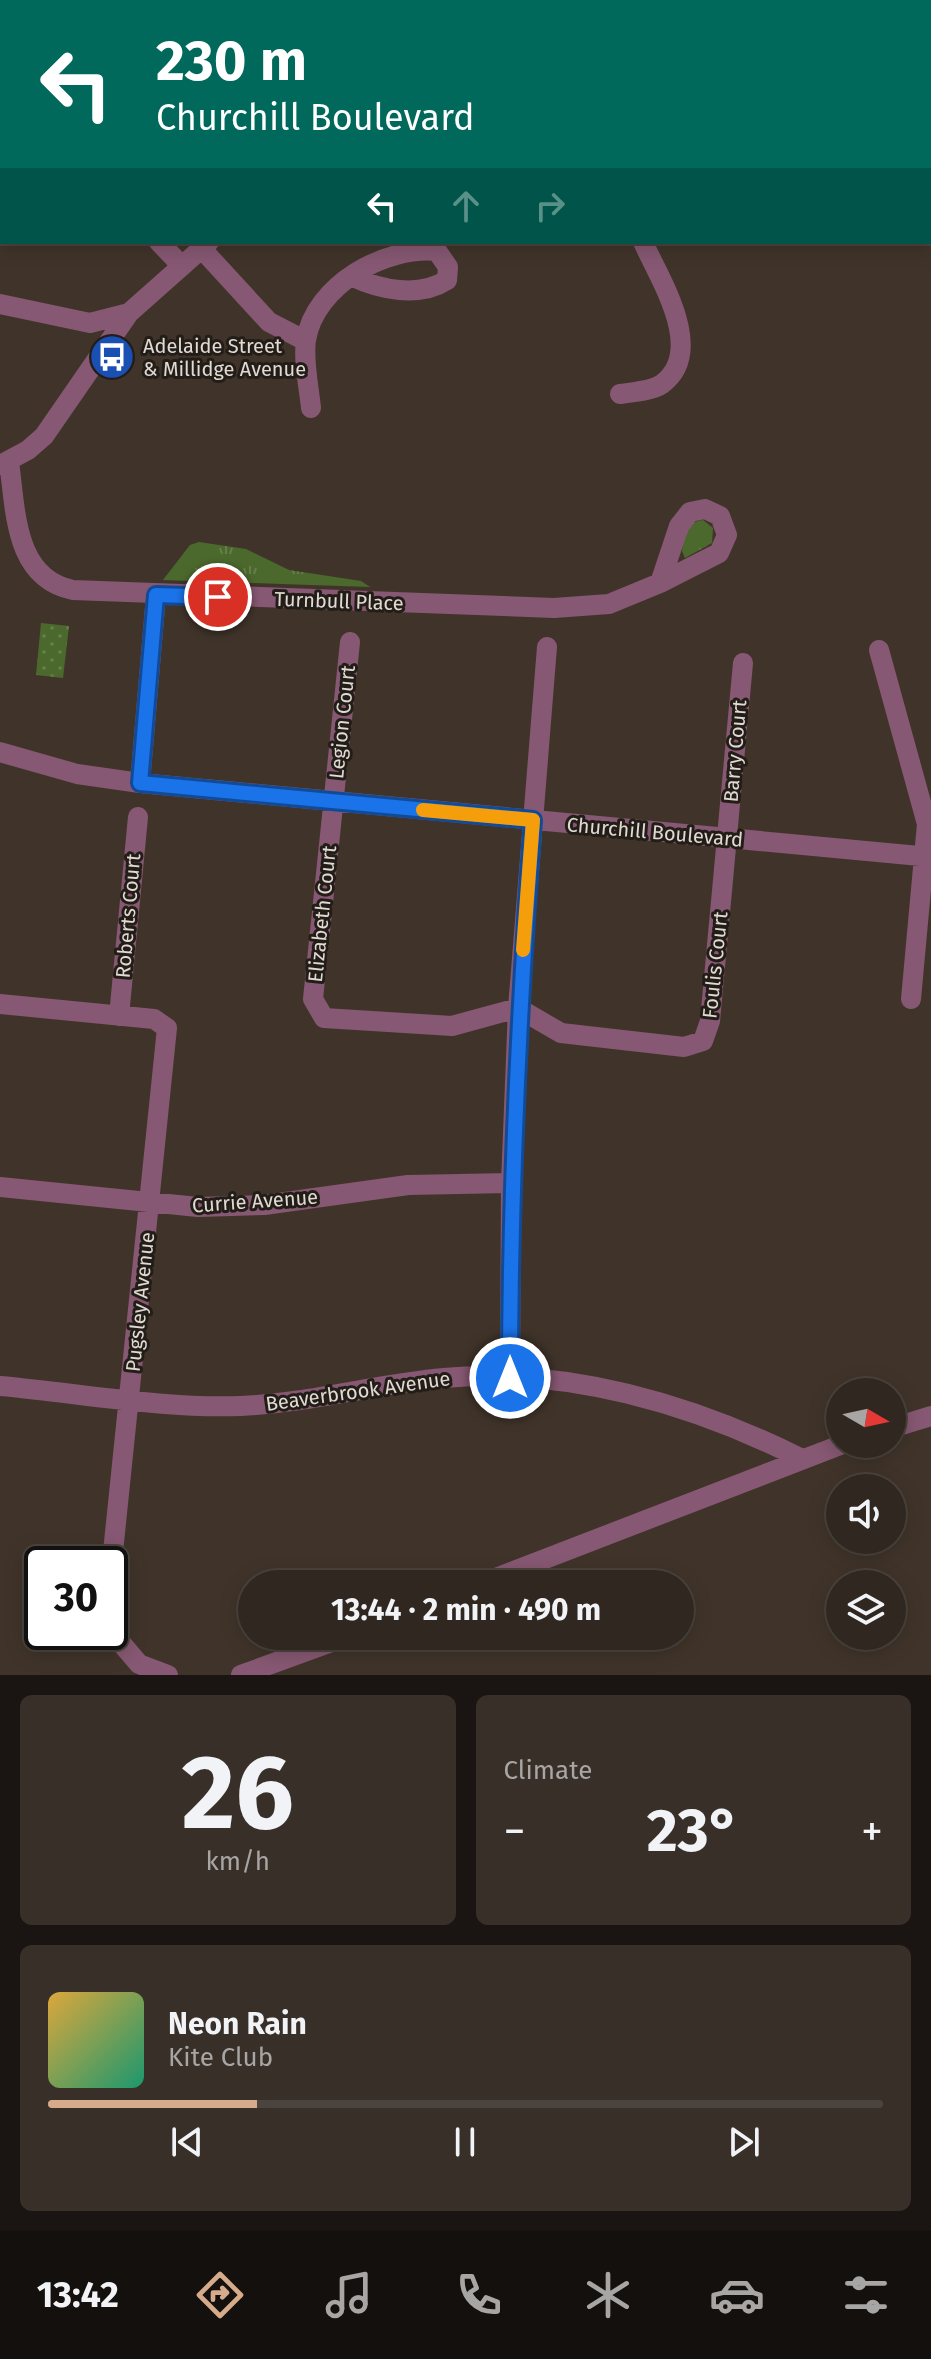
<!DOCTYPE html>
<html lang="en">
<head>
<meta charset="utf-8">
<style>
	body { margin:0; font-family:"Fira Sans",sans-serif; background:#382f29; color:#f1f3f6; height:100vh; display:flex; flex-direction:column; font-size:30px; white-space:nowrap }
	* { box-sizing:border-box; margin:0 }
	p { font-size:26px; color:#a8a5a5 }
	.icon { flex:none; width:44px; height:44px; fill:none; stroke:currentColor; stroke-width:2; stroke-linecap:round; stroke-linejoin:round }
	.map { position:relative; height:1675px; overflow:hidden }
	.details { display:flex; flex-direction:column; gap:20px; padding:20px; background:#1a1512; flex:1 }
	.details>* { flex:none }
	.top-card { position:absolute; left:0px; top:0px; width:932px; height:244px; box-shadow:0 4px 20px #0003,0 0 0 2px #4b443e; background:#00695c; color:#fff; overflow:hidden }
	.needle { width:52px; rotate:99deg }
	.fabs { position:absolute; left:826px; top:1378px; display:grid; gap:16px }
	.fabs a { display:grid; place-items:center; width:80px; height:80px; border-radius:50%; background:#302720; box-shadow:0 4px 20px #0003,0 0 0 2px #4b443e; font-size:40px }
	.speed { position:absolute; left:24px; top:1546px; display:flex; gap:16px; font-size:40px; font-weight:700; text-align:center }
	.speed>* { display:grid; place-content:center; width:104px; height:104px; border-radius:50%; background:#302720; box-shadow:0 4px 20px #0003,0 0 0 2px #4b443e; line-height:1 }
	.speed .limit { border:4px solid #111; border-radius:12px; background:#fff; color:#111 }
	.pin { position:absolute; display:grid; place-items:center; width:68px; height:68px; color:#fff; margin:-34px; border:4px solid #fff; border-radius:50%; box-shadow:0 2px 8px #0007 }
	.me { position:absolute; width:88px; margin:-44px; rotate:0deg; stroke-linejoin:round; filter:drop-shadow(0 0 6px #0008) }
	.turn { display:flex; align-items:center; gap:28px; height:168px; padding:0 24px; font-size:36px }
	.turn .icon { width:104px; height:104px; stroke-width:2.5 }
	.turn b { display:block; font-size:56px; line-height:68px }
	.lanes { display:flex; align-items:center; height:76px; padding:0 24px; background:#0003; justify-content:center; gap:40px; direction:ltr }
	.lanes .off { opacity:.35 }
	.big { font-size:60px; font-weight:700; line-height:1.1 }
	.details .widget { flex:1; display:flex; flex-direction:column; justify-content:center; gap:12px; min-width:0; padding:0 28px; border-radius:12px; background:#382f29 }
	.details .dial { align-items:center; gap:0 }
	.dial b { font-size:104px; line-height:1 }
	.song { display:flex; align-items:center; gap:24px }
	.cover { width:96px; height:96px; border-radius:12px; background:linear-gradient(135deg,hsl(40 70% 55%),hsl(160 70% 35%)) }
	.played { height:8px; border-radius:4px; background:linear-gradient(90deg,#d6ab8b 25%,#4b443e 25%) }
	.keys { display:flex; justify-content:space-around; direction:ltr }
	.heat { display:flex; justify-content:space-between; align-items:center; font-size:44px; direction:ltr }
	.details .tiles { flex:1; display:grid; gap:20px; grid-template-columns:1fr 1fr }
	.widget:last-child { grid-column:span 2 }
	.trip { position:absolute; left:238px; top:1570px; width:456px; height:80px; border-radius:40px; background:#302720; box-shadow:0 4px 20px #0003,0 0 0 2px #4b443e; font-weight:700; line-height:80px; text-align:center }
	.tab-bar { display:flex; height:128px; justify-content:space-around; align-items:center; background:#13100d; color:#a8a5a5 }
	.tab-bar .icon { width:56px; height:56px }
	.tab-bar .on { color:#d6ab8b }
	.tab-bar b { font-size:36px; color:#f1f3f6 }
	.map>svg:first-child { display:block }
	.built { fill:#4d3c2d }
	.grass { fill:url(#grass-tufts) }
	.park { fill:url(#park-dots) }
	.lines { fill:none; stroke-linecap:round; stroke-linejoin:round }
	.minor { stroke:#875873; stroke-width:20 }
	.route-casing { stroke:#114b97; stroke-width:20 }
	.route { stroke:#1a73e8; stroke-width:14 }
	.slow { stroke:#f59e0b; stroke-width:14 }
	.labels { text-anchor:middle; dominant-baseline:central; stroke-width:6; stroke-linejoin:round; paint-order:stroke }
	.poi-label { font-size:20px; fill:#e1d9d3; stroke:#231d18; text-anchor:start }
	.street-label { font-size:20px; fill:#e1d9d3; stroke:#231d18 }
</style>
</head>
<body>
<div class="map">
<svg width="931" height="1675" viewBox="0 0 931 1675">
	<defs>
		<pattern id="grass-tufts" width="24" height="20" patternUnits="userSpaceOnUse" patternTransform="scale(2)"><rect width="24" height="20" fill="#4c692d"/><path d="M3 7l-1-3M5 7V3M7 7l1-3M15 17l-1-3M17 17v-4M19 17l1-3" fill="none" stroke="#667e4b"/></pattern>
		<pattern id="park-dots" width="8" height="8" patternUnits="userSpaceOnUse" patternTransform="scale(2)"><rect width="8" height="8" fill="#4c692d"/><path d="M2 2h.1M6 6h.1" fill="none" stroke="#667e4b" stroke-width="1.8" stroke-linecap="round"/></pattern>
	</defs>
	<rect width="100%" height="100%" fill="#40342a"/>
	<!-- built -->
	<path class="built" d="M164,0h481l-481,2z"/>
	<!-- grass -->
	<path class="grass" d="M703,520l10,8 -1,15 -27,15 -3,-7c3,-16 3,-29 21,-31z
		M199,542l47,7 43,21 72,11 9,6 -207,-7 27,-35z"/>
	<!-- park -->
	<path class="park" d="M41,623l28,3 -6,52 -27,-3z"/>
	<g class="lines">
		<!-- minor -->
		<path class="minor" d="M22,0l1,2
			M704,2l5,-2
			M159,242l22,23
			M201,248l68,74 37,19
			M0,304l90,19 39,-10
			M620,394c13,-2 32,-3 42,-10 45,-33 -3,-106 -19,-142
			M311,408c-2,-21 -8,-47 -5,-68 9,-55 79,-94 131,-89l11,16 -1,13c-28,18 -67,10 -96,-4
			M9,462c7,49 5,116 64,128l481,18 55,-4 51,-21 19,-57 11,-14 15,-3 15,7 7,19 -8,18 -59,30
			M0,465l28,-15 16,-14 85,-123 80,-71
			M350,642l-37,357 11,19 128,8 66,-18 43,25 123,14 19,-6 7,-20 33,-358
			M879,650l48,174 -16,175
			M0,752l77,22 63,9 791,74
			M140,783l16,-188
			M0,1004l154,15 13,9 -57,553
			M119,1016l19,-199
			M0,1187l198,20 66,-2 144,-20 103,-2
			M510,1378l1,-195 7,-175 29,-361
			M0,1386c78,7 164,23 241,20 69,-3 135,-22 203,-28 122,-11 248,26 356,80
			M892,1428l39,-12
			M480,1584l363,-140
			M110,1630l29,34 29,11
			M241,1675l107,-39"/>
	</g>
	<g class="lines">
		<!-- route casing -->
		<g class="route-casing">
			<path id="route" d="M218,597l-62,-2 -16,188 393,37c-14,186 -23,371 -23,558"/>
		</g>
		<!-- route -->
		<use href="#route" class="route"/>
		<!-- slow -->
		<path class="slow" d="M423,810l110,10 -10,130"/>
	</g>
	<!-- icons -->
	<defs>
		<g id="bus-disc" transform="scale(2.3)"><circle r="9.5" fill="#1a4fb4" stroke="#231d18"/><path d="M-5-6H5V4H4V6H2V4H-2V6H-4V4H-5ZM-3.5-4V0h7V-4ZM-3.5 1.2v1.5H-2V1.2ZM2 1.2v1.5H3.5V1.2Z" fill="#fff"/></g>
	</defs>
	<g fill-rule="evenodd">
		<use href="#bus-disc" x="112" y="357"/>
	</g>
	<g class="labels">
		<!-- poi labels -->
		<g class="poi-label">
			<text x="143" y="346">Adelaide Street<tspan x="143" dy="23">&amp; Millidge Avenue</tspan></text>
		</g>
		<!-- street labels -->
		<g class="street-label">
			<text transform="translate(339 601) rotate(2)">Turnbull Place</text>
			<text transform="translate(342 722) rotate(-84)">Legion Court</text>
			<text transform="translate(735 751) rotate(-85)">Barry Court</text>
			<text transform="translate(655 832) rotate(5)">Churchill Boulevard</text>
			<text transform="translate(322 914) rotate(-84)">Elizabeth Court</text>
			<text transform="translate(128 916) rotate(-85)">Roberts Court</text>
			<text transform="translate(715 965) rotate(-84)">Foulis Court</text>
			<text transform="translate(255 1201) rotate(-4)">Currie Avenue</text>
			<text transform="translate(140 1302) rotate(-84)">Pugsley Avenue</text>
			<text transform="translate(358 1391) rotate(-8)">Beaverbrook Avenue</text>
		</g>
	</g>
</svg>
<div class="fabs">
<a><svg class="needle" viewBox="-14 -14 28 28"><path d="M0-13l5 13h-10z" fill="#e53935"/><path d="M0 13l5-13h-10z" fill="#a8a5a5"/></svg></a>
<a><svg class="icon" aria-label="sound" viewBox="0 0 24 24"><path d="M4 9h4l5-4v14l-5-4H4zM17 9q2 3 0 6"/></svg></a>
<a><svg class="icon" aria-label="layers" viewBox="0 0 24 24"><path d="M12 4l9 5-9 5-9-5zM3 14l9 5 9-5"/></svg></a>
</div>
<div class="speed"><div class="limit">30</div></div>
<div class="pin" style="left:218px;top:597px;background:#d93025"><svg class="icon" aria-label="arrive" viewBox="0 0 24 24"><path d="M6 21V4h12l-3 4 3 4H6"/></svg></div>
<svg class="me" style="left:510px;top:1378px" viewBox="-20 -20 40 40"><circle r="17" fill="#1a73e8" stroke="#fff" stroke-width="3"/><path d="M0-11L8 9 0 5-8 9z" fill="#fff"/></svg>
<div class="trip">13:44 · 2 min · 490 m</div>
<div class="top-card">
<div class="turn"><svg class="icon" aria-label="left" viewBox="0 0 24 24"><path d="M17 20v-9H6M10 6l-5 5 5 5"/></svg><div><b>230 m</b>Churchill Boulevard</div></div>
<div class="lanes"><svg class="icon" aria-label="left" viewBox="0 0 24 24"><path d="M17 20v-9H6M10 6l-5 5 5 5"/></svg><svg class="icon off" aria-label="ahead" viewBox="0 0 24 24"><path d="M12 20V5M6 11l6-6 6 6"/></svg><svg class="icon off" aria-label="right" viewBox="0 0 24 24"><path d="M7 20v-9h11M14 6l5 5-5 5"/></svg></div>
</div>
</div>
<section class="details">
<div class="tiles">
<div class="widget dial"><b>26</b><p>km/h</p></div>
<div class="widget"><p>Climate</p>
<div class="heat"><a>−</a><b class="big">23°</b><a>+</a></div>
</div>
<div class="widget">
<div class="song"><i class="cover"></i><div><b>Neon Rain</b><p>Kite Club</p></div></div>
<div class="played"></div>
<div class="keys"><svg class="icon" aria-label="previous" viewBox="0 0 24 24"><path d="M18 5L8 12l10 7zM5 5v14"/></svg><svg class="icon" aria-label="pause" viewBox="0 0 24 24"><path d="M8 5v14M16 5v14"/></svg><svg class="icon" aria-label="next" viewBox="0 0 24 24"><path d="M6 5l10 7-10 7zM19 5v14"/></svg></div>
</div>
</div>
</section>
<nav class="tab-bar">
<b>13:42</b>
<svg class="icon on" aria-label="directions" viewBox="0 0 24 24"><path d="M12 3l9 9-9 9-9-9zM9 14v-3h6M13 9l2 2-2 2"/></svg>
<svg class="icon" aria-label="music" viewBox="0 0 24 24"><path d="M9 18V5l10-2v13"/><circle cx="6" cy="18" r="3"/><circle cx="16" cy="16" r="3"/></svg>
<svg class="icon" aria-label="phone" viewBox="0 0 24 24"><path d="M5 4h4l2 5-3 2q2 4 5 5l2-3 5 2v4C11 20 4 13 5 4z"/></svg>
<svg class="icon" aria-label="climate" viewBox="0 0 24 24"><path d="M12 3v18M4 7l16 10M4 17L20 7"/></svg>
<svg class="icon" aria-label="car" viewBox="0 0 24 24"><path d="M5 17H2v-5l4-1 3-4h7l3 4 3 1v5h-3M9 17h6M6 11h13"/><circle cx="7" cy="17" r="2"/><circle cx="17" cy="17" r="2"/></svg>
<svg class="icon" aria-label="filters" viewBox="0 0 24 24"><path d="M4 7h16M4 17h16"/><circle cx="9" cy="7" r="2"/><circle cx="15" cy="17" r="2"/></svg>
</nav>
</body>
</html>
